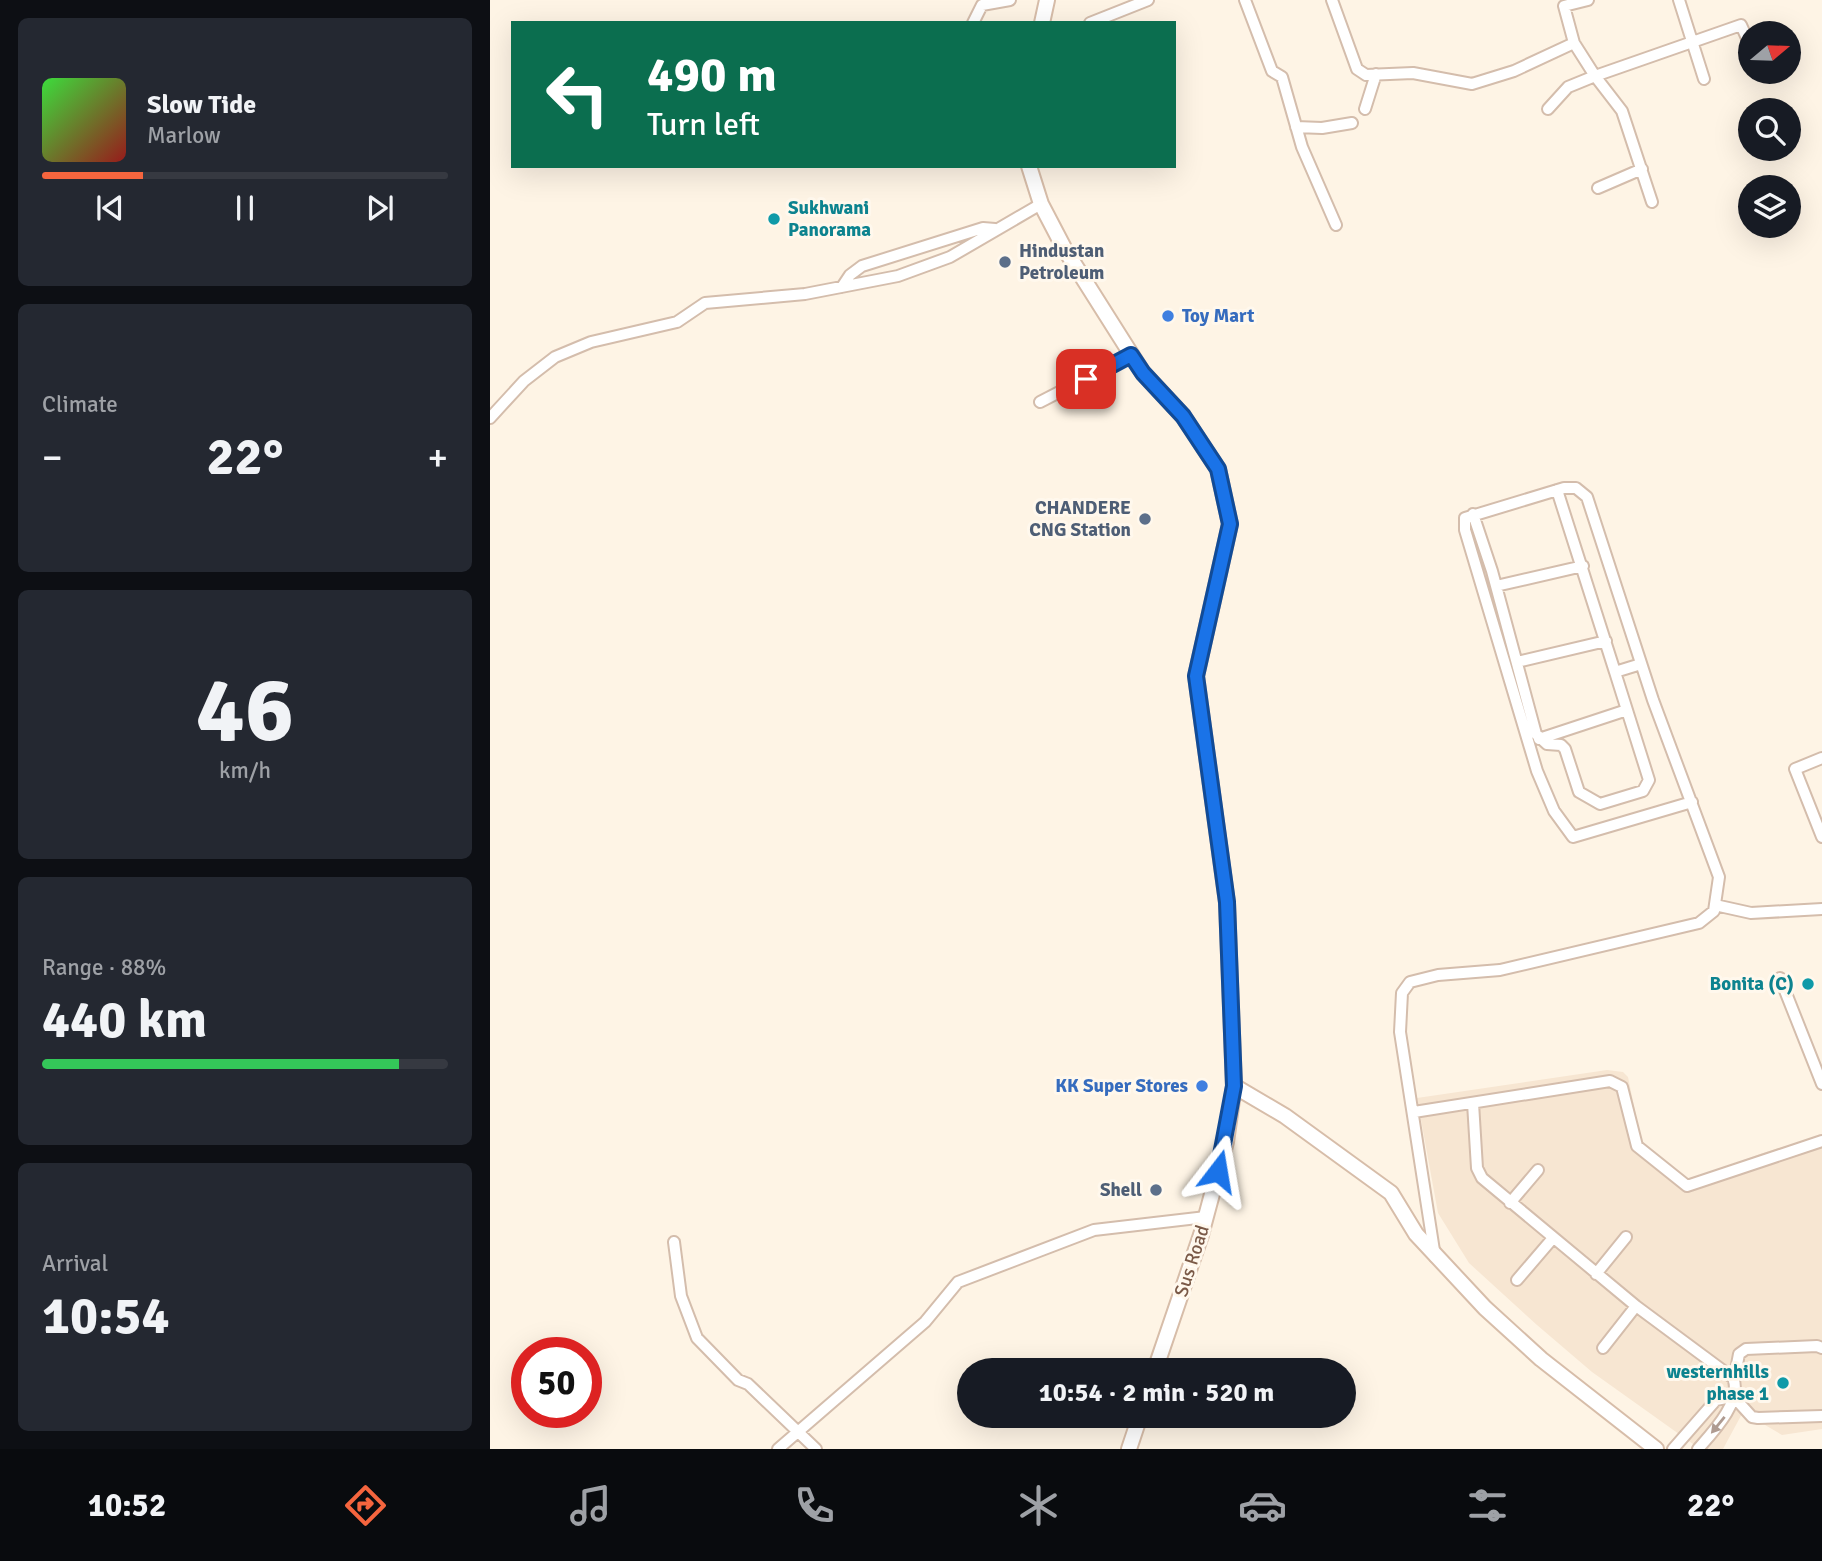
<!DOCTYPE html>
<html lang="en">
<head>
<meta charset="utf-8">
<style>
	body { margin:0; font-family:Signika,sans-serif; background:#242831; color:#f1f3f6; height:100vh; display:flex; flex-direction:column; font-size:26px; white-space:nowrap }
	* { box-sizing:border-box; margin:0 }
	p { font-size:23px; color:#9ea1a6 }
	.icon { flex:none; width:38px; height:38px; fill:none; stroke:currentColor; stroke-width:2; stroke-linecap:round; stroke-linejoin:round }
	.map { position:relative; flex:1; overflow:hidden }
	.panel { display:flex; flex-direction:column; gap:18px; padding:18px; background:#0d0f14; width:490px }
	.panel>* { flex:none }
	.guide { position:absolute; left:21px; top:21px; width:665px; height:147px; border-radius:0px; box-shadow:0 7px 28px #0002; background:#0b6e4f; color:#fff; overflow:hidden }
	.needle { width:46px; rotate:71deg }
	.buttons { position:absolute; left:1248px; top:21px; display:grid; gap:14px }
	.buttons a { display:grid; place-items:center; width:63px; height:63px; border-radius:50%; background:#171b24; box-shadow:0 7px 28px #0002; font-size:35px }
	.speed { position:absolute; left:21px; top:1337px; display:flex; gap:14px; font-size:35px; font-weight:700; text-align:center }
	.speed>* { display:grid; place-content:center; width:91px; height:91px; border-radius:50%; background:#171b24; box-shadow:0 7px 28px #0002; line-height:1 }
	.speed .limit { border:10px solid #d22; background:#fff; color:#111 }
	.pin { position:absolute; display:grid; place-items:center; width:60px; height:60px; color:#fff; margin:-30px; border-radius:14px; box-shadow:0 4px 10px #0006 }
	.me { position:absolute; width:77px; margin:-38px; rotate:14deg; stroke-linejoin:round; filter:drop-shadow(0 0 5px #0008) }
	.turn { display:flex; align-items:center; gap:24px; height:147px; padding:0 21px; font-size:32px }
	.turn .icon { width:91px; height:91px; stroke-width:2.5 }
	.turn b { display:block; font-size:49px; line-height:60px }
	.big { font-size:52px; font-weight:800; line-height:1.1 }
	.panel .tile { flex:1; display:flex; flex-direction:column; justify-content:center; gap:10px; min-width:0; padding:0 24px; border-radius:10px; background:#242831 }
	.panel .dial { align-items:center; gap:0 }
	.dial b { font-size:91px; line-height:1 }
	.song { display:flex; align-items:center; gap:21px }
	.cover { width:84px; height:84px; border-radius:10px; background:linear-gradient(135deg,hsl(120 70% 55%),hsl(0 70% 35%)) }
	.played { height:7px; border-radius:4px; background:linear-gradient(90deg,#f5653e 25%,#363941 25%) }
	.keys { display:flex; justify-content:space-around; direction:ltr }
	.heat { display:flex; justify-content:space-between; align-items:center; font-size:38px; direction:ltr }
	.charge { height:10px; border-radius:5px; background:linear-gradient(90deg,#34c759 88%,#363941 0) }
	.trip { position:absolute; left:467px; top:1358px; width:399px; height:70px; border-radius:35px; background:#171b24; box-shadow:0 7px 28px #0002; font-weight:800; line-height:70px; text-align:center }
	.dock { display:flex; height:112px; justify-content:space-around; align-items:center; background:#090b0e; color:#9ea1a6 }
	.dock .icon { width:49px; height:49px }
	.dock .on { color:#f5653e }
	.dock b { font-size:32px; color:#f1f3f6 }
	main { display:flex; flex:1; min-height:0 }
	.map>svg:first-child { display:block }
	.residential { fill:#f7e6d2 }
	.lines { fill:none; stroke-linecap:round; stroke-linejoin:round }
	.street-casing { stroke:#d4bdac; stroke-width:14 }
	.secondary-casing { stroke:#d7bda9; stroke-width:18 }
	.street { stroke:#fff; stroke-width:10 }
	.secondary { stroke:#fff; stroke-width:14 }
	.oneway { fill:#af9b91 }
	.route-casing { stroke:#114b97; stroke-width:18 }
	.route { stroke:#1a73e8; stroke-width:12 }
	.culture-dot { fill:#0f9aa8; stroke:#fff8ed; stroke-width:2.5 }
	.service-dot { fill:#5c6f8a; stroke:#fff8ed; stroke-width:2.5 }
	.shop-dot { fill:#3f7fe0; stroke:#fff8ed; stroke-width:2.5 }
	.labels { text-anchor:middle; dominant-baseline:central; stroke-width:6; stroke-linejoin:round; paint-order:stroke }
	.culture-label { font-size:19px; font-weight:bold; fill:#0d838f; stroke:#fff8ed; text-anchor:end }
	.service-label { font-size:19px; font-weight:bold; fill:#4e5e75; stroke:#fff8ed; text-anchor:end }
	.shop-label { font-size:19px; font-weight:bold; fill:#366cbe; stroke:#fff8ed; text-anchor:start }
	.street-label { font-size:19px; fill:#7a5947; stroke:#fff8ed }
</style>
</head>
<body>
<main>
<section class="panel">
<div class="tile">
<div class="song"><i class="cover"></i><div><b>Slow Tide</b><p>Marlow</p></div></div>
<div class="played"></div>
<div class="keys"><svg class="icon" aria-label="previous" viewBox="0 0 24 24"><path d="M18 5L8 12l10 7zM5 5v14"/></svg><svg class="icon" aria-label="pause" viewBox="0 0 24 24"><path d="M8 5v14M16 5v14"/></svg><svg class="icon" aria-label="next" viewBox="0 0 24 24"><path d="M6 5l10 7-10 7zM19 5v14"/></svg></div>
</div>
<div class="tile"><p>Climate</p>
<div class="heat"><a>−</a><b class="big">22°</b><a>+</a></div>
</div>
<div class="tile dial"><b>46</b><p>km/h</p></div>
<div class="tile"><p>Range · 88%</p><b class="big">440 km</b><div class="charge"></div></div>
<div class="tile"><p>Arrival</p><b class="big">10:54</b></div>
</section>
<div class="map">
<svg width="1332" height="1449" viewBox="0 0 1332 1449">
	<rect width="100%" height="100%" fill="#fef4e5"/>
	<!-- residential -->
	<path class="residential" d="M1117,1070l16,2 5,5 14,68 41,38 77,-29 62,-19v294l-40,6 -39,-23 -20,37h-23l-108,-77 -55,-47 -68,-62 -31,-50 -21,-115z"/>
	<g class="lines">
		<!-- street casing -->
		<g class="street-casing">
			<path id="street" d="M755,0l27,71 10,6 20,70 34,78
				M842,0l25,69 9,6 47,-2 59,11 42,-13 60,-28
				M1189,0l25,79
				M483,23l9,-18 28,-5
				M600,23l58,-23
				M875,109l11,-35
				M1058,109l20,-22 27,-11 -21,-33 -10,-37 24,-6
				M806,127l26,1 30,-5
				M1108,188l44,-19
				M1162,202l-30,-91 -27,-35 146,-51 9,20
				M352,287l8,-12 12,-9 121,-38 12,1
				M550,402l91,-47
				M0,418l34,-37 31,-24 36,-15 86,-20 28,-19 100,-9 93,-18 52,-19 91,-53
				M1067,490l58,182 26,-8
				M983,514l19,57 44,163 11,10 14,1 4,4 14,43 21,12 43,-13 6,-11 -34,-108
				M1006,586l87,-20
				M1027,662l89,-21
				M1049,739l88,-29
				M1332,758l-27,11 27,68
				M1225,905l36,8 71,-4
				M1290,978l42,106
				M983,1103l4,65 5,10 154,128 97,72c10,23 -21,55 -35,71
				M924,1112l196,-31 12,6 15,59 50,40 135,-45
				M1020,1203l28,-33
				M184,1242l7,54 16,42 41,42 10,4 68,65
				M945,1257l-35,-225 2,-39 8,-11 28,-7 62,-5 199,-47 15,-12 5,-34 -66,-177 -66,-203 -11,-9h-12l-99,30v12l72,241 17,40 19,26 119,-35
				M1106,1274l30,-37
				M1027,1280l36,-42
				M1113,1348l33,-42
				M1244,1380l5,-26 7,-5 71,-3 5,2
				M1242,1395l20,22 6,1 64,-2
				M288,1449l147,-127 33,-40 136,-52 112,-13
				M1183,1449l43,-49 15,-3"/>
		</g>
		<!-- secondary casing -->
		<g class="secondary-casing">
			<path id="secondary" d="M552,23l5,-23
				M539,166l12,38 23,44 79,125 40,43 35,53 12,55 -34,152 31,227 7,183 -8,56 -25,93 -46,135
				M744,1086l51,30 106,77 25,41 69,74 56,51 115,90
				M639,1449l11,-33"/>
		</g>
		<!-- street -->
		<use href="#street" class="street"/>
		<!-- secondary -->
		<use href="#secondary" class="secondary"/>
	</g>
	<!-- one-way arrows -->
	<defs><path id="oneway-solid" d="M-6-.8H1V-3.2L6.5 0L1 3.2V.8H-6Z" transform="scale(1.75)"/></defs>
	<use class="oneway" href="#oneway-solid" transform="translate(1228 1425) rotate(129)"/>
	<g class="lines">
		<!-- route casing -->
		<g class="route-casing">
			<path id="route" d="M596,379l45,-24 12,18 40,43 35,53 12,55 -34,152 31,226 7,184 -16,85"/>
		</g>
		<!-- route -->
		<use href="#route" class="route"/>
	</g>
	<!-- markers -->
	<g class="culture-dot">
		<circle cx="284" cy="219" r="7"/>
		<circle cx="1318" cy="984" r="7"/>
		<circle cx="1293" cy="1383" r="7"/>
	</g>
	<g class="service-dot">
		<circle cx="515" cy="262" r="7"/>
		<circle cx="655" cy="519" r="7"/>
		<circle cx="666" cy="1190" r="7"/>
	</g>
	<g class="shop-dot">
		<circle cx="678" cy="316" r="7"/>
		<circle cx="712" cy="1086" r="7"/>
	</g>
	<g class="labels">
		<!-- culture labels -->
		<g class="culture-label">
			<text x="298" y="208" text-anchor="start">Sukhwani<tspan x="298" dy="22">Panorama</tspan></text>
			<text x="1304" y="984">Bonita (C)</text>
			<text x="1279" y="1372">westernhills<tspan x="1279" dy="22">phase 1</tspan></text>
		</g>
		<!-- service labels -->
		<g class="service-label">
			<text x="529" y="251" text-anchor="start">Hindustan<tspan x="529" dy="22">Petroleum</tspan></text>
			<text x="641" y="508">CHANDERE<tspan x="641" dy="22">CNG Station</tspan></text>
			<text x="652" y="1190">Shell</text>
		</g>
		<!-- shop labels -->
		<g class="shop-label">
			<text x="692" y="316">Toy Mart</text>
			<text x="698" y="1086" text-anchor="end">KK Super Stores</text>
		</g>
		<!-- street labels -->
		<g class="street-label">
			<text transform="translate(702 1261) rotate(-72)">Sus Road</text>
		</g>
	</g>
</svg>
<div class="buttons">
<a><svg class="needle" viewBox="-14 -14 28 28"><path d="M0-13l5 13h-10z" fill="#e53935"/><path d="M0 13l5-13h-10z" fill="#9ea1a6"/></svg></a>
<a><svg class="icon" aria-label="search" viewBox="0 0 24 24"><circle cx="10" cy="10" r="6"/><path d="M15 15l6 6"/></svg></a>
<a><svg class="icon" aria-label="layers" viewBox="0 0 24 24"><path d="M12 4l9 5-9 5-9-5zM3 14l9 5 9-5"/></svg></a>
</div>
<div class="speed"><div class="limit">50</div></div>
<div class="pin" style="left:596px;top:379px;background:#d93025"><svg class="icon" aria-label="arrive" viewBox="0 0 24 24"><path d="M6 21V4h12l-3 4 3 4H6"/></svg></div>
<svg class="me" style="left:728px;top:1171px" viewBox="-20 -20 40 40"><path d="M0-17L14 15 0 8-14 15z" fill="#1a73e8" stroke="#fff" stroke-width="4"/></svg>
<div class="trip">10:54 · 2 min · 520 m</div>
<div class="guide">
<div class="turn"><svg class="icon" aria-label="left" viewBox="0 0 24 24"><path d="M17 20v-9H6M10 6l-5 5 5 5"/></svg><div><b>490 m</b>Turn left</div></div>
</div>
</div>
</main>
<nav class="dock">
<b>10:52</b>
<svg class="icon on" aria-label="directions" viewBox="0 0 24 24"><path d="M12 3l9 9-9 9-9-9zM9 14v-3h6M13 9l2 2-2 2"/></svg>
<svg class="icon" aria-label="music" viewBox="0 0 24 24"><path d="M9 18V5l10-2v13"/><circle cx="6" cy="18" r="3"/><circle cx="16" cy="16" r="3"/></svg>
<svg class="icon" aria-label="phone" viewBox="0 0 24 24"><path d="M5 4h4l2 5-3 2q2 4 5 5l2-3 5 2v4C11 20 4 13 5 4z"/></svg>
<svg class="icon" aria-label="climate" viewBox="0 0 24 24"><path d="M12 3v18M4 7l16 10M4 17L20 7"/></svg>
<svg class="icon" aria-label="car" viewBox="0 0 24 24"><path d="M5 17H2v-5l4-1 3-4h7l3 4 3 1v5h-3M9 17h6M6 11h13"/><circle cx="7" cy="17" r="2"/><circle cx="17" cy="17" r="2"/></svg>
<svg class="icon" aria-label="filters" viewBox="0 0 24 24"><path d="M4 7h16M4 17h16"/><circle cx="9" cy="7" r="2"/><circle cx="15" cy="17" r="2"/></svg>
<b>22°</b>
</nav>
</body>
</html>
